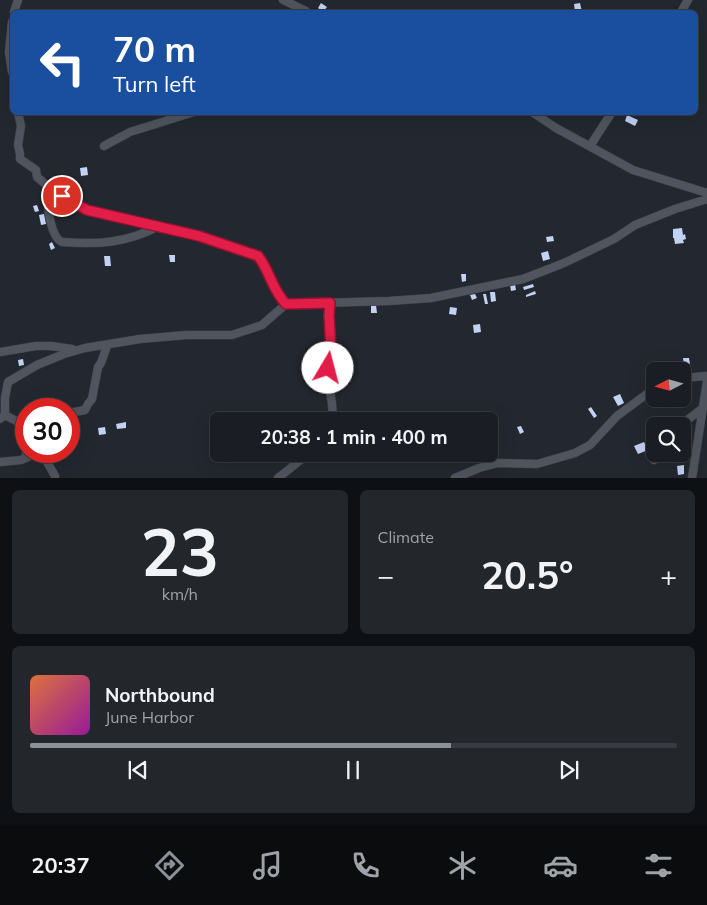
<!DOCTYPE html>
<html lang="en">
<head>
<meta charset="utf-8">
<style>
	body { margin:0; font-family:Mulish,sans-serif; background:#23262b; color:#f1f3f6; height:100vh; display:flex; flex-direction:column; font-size:19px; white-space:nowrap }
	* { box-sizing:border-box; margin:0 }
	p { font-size:16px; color:#9fa2a6 }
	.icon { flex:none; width:28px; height:28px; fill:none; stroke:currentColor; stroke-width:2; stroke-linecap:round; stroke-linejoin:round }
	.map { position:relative; height:478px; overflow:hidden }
	.panel { display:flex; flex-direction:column; gap:12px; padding:12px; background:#0e1013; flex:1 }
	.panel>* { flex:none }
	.hud { position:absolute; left:10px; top:10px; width:688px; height:105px; border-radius:8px; box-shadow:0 5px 20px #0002,0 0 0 1px #383b41; background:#1a4fa0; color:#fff; overflow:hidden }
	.needle { width:32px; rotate:264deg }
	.controls { position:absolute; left:646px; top:362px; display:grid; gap:10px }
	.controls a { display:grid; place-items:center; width:45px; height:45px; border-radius:8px; background:#1a1d23; box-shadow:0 5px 20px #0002,0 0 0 1px #383b41; font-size:25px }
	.speed { position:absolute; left:15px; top:398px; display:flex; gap:10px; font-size:25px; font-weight:700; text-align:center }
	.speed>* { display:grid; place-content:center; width:65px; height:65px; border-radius:50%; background:#1a1d23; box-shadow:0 5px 20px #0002,0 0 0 1px #383b41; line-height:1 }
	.speed .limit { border:8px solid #d22; background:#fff; color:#111 }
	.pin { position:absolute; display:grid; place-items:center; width:42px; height:42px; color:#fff; margin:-21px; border:2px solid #fff; border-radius:50%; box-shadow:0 1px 5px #0007 }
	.me { position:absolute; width:55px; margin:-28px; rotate:8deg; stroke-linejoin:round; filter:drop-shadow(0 0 4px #0008) }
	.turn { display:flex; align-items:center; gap:18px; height:105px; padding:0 20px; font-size:22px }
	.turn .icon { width:65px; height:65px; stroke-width:2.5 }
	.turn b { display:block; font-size:35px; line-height:42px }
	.big { font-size:38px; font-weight:700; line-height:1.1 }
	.panel .tile { flex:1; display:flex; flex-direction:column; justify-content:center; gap:8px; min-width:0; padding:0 18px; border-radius:8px; background:#23262b }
	.panel .dial { align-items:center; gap:0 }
	.dial b { font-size:65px; line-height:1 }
	.song { display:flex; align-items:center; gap:15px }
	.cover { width:60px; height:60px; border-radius:8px; background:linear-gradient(135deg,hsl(20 70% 55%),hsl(300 70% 35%)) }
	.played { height:5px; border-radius:2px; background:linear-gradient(90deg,#8c9099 65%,#383b41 65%) }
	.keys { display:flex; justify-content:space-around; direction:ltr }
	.heat { display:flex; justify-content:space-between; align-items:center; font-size:28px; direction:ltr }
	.panel .tiles { flex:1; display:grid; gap:12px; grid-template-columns:1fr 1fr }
	.tile:last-child { grid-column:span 2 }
	.trip { position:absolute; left:210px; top:412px; width:288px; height:50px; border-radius:8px; background:#1a1d23; box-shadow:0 5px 20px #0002,0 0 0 1px #383b41; font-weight:700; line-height:50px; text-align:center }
	.dock { display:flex; height:80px; justify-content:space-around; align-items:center; background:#0a0c0e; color:#9fa2a6 }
	.dock .icon { width:35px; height:35px }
	.dock .on { color:#8c9099 }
	.dock b { font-size:22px; color:#f1f3f6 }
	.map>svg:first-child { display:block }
	.building { fill:#c2d2f3 }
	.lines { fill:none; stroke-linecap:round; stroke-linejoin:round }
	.minor-casing { stroke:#3f4249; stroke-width:9 }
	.minor { stroke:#4f545e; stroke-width:8 }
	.route-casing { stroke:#92132f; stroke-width:12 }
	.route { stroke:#e11d48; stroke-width:9 }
</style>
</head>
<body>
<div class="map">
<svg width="707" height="478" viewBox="0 0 707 478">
	<rect width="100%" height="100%" fill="#23272f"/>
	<!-- building -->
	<path class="building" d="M321,3l6,4 -4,5 -5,-4z
		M580,3l2,9h-7l-1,-8z
		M627,115l11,5 -3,6 -10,-5z
		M87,167l1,8 -7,1 -1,-8z
		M37,205l2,6 -4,1 -2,-6z
		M44,214l2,10 -5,1 -2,-10z
		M682,228l1,7 2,-1 1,5 -3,1 1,3 -9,1 -1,-6h-1v-9z
		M553,236l1,5 -7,1 -1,-5z
		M52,242l3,6 -4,2 -2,-6z
		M548,251l2,8 -7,2 -2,-8z
		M169,255h6v7h-5z
		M104,256h6l1,10h-6z
		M461,274h5v7l-4,1z
		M515,284l1,6 -5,1 -1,-6z
		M533,284l1,3 -10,3 -1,-3z
		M535,291l1,3 -10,3v-2z
		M490,292h5l1,9 -5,1z
		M475,294l2,4 -5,2 -2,-5z
		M483,294h3l2,10h-3z
		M371,305h5l1,8h-6z
		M450,307l7,1 -1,7 -7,-1z
		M480,324l1,8 -7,1 -1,-8z
		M683,358h6l1,6 -6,1z
		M23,359l1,6 -5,1 -1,-6z
		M620,394l4,9 -6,3 -5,-9z
		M591,407l6,9 -3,2 -6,-9z
		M126,422v6l-9,1 -1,-5z
		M521,426l3,6 -4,2 -3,-7z
		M105,427l1,7 -7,1 -1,-7z
		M644,442l4,8 -10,4 -4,-8z
		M651,449l3,4 -7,5 -2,-5z
		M684,465v9l-6,1 -1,-9z"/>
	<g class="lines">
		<!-- minor casing -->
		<g class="minor-casing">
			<path id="minor" d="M283,0l23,11
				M14,12l4,-12
				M681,12l7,-12
				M12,22l-3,30 3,20
				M18,112l3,14 -3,19 2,9v5l16,11 1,7 15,13 35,20 112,26 59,20c12,15 15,34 28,48
				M532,112l24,16 77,42 74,23
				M104,146l26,-14 64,-20
				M590,146l22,-34
				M52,190c-1,1 -3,5 -3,7 -3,11 3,41 13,45 35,3 65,1 97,-16
				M330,303l-1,12 2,34 -3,29 4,26 1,17
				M0,352l36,-6h15l21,3
				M682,378l25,-2
				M69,413l16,-3 3,-6 4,-5 6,-32 3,-4 6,-17
				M5,415l13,7 8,13
				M0,419l5,-4v-17l3,-16 29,-17 27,-11 21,-6 55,-9 46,-4h46l30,-10 24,-21 103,-3 42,-3 92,-19 41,-16 50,-24 21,-14 40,-16 32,-10
				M681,426l5,-5 17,-13
				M35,451l11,9 9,16
				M654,460l4,-6
				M0,462l21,-2 7,-3 -2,-4 1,-2
				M278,478l30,-24
				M455,478l24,-10 19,-5 39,1 38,-11 15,-8 27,-29 38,-28
				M692,478l15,-97"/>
		</g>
		<!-- minor -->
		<use href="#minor" class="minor"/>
	</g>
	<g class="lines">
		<!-- route casing -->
		<g class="route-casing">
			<path id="route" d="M62,196l25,14 112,26 59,20c12,15 14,34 28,48l44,-1 -1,12 2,34 -3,19"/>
		</g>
		<!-- route -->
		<use href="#route" class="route"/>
	</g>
</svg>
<div class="controls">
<a><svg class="needle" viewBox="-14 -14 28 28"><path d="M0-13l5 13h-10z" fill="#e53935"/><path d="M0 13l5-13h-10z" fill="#9fa2a6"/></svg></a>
<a><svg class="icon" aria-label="search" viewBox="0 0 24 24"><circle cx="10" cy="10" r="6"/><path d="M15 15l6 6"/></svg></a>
</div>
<div class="speed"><div class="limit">30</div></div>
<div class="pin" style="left:62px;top:196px;background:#d93025"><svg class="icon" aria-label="arrive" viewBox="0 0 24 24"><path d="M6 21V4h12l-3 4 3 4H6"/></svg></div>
<svg class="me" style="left:328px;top:368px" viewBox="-20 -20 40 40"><circle r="19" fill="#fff"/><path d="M0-13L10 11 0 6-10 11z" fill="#e11d48"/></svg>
<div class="trip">20:38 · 1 min · 400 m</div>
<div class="hud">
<div class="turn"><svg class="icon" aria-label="left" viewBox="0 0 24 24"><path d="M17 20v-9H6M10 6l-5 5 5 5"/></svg><div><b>70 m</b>Turn left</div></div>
</div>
</div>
<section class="panel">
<div class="tiles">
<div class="tile dial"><b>23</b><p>km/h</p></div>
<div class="tile"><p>Climate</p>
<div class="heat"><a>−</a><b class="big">20.5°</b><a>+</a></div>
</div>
<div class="tile">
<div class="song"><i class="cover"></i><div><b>Northbound</b><p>June Harbor</p></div></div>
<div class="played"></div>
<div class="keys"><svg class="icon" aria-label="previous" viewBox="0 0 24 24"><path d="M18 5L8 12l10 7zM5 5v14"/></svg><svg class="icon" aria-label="pause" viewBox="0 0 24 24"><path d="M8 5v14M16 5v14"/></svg><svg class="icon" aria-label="next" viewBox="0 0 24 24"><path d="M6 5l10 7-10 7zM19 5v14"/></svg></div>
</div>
</div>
</section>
<nav class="dock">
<b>20:37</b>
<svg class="icon on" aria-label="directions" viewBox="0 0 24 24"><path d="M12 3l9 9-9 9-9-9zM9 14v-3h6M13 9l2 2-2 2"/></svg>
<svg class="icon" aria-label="music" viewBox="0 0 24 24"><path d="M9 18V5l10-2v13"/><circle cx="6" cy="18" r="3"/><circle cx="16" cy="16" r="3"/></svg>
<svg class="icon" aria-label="phone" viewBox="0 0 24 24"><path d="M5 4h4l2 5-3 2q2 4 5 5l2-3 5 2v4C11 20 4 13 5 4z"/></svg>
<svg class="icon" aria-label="climate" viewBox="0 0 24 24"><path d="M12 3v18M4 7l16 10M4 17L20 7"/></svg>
<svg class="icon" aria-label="car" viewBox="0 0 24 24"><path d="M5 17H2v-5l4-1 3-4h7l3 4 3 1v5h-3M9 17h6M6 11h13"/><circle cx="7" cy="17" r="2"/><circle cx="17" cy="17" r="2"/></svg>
<svg class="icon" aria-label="filters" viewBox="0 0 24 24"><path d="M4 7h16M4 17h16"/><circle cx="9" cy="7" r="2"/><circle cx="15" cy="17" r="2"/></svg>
</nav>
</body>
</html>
